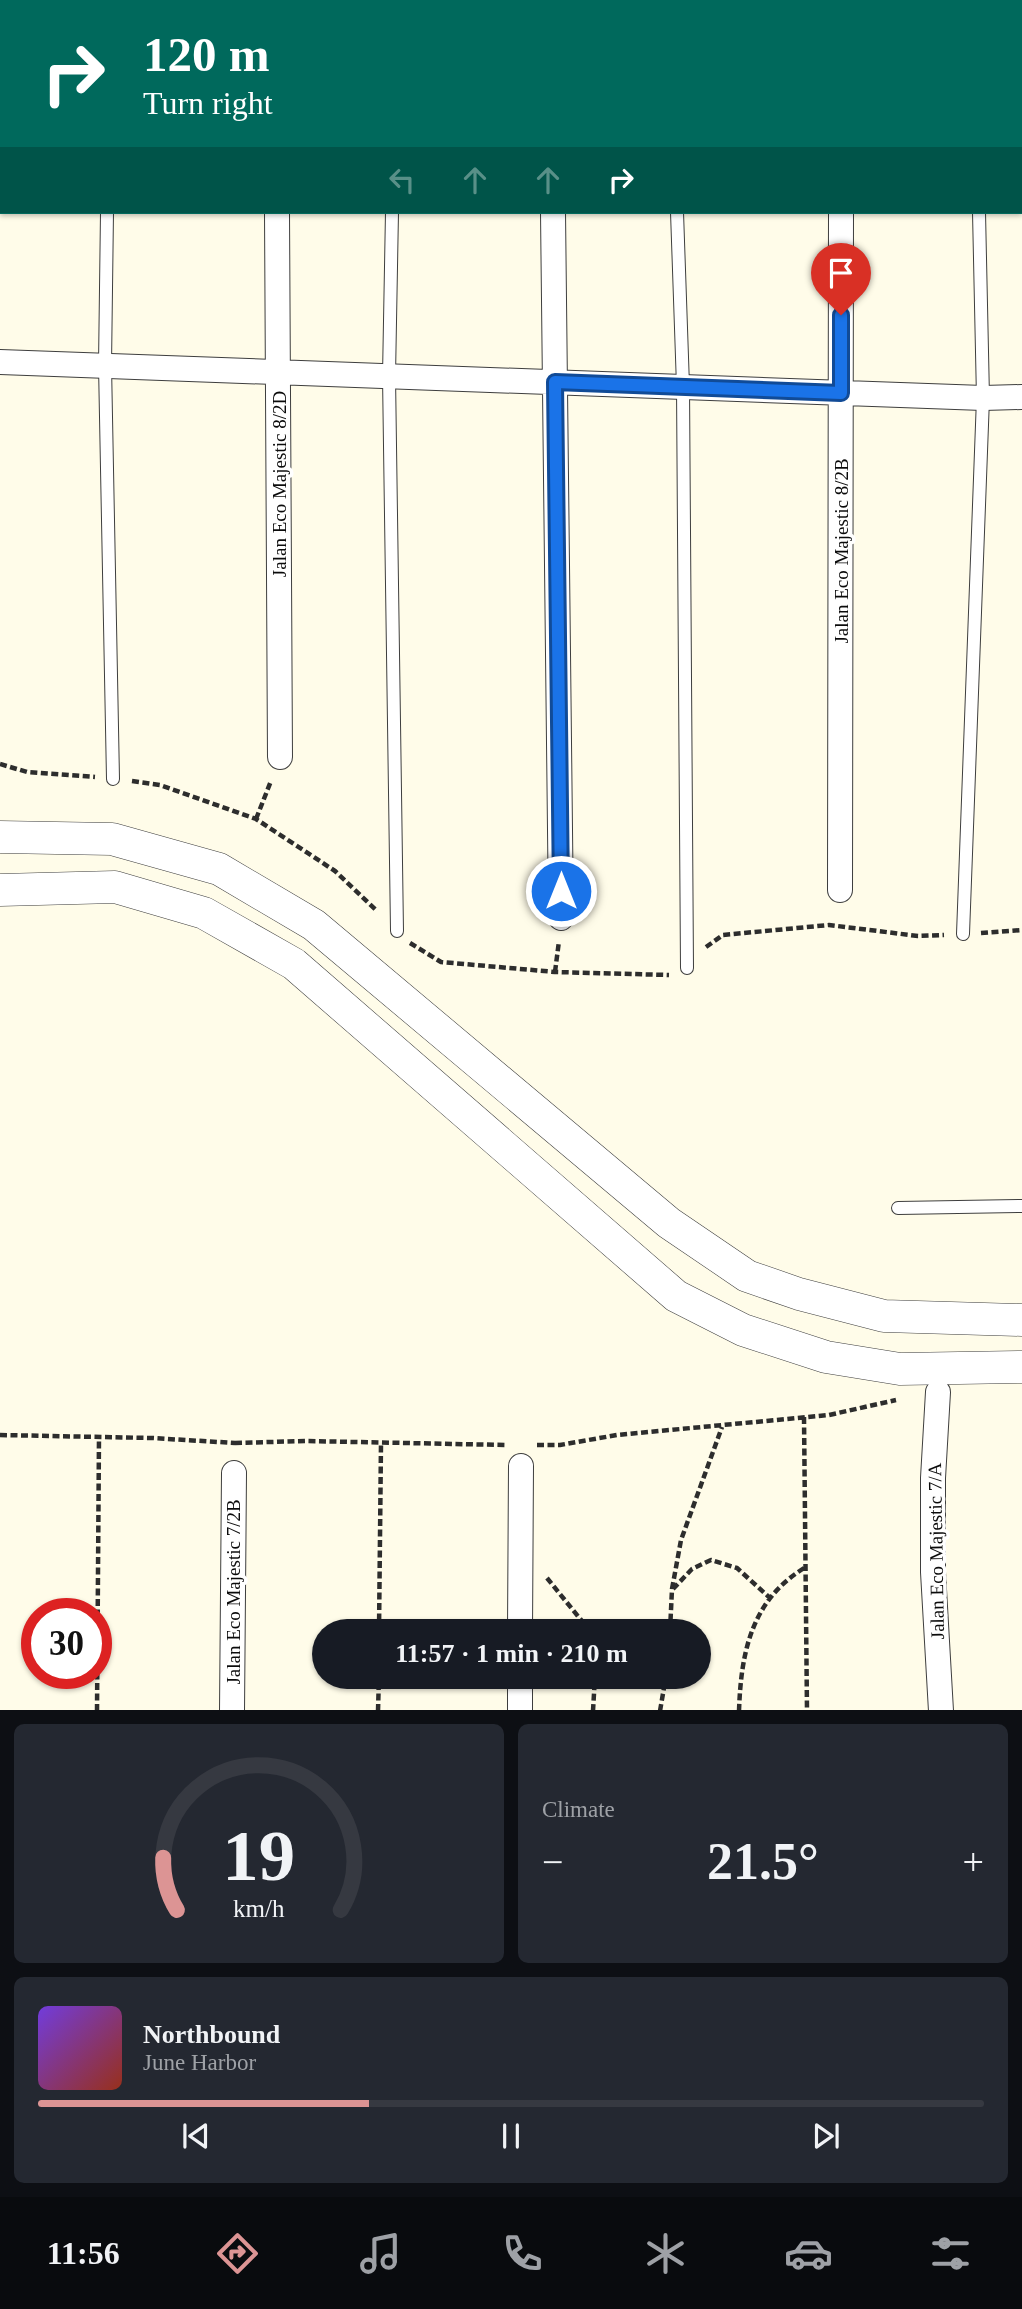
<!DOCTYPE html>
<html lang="en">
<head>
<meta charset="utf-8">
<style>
	body { margin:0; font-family:Georgia,serif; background:#242831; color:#f1f3f6; height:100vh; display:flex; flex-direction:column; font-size:26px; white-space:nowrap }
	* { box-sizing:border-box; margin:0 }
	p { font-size:23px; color:#9ea1a6 }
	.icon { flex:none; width:38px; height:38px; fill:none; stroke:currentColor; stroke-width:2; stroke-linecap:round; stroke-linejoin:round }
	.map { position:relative; height:1710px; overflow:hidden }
	.drawer { display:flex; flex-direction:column; gap:14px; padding:14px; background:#0d0f14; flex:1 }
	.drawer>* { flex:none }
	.guide { position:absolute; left:0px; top:0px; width:1022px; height:214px; box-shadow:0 2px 5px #0004; background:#00695c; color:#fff; overflow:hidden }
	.speed { position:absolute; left:21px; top:1598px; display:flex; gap:14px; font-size:35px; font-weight:700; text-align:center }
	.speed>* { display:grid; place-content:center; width:91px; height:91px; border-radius:50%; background:#171b24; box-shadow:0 2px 5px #0004; line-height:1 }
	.speed .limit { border:10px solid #d22; background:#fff; color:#111 }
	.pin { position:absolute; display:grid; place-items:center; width:60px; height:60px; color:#fff; margin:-72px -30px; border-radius:50% 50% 50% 0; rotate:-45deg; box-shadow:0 0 7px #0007 }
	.pin .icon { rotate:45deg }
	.me { position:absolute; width:77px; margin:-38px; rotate:0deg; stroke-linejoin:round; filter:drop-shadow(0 0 5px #0008) }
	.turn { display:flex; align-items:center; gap:24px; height:147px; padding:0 28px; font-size:32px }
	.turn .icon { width:91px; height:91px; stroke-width:2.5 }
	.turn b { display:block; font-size:49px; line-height:60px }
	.lanes { display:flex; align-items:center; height:66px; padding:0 28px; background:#0003; justify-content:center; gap:35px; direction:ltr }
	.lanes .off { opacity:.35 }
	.big { font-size:52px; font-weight:800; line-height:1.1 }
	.drawer .card { flex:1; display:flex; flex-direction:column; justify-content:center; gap:10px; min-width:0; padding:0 24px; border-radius:10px; background:#242831 }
	.drawer .dial { align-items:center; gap:0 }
	.dial svg { height:182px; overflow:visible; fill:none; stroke:#363941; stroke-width:7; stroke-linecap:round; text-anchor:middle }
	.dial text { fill:#f1f3f6; stroke:none }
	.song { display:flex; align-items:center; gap:21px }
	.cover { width:84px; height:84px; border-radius:10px; background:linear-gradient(135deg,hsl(260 70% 55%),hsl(10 70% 35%)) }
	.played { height:7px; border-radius:4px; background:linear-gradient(90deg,#dc9494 35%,#363941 35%) }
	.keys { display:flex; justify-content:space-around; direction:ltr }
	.heat { display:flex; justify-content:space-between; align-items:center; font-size:38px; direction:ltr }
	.drawer .tiles { flex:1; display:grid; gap:14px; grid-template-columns:1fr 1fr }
	.card:last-child { grid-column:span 2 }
	.trip { position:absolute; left:312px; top:1619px; width:399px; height:70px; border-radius:35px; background:#171b24; box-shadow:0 2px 5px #0004; font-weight:800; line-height:70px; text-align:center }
	.menu { display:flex; height:112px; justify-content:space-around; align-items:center; background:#090b0e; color:#9ea1a6 }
	.menu .icon { width:49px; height:49px }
	.menu .selected { color:#dc9494 }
	.menu b { font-size:32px; color:#f1f3f6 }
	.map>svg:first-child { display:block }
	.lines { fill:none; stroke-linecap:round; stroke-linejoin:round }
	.service-casing { stroke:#3e3e3e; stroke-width:14 }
	.minor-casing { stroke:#3e3e3e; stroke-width:26 }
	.tertiary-casing { stroke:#3e3e3e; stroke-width:33 }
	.path { stroke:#2d2d2d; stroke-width:4.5; stroke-dasharray:7 3.5; stroke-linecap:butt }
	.service { stroke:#fff; stroke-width:12 }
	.minor { stroke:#fff; stroke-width:24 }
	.tertiary { stroke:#fff; stroke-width:32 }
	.route-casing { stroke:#114b97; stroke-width:18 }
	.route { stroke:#1a73e8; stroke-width:12 }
	.labels { text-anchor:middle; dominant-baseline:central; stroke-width:7; stroke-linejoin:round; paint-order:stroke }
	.street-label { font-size:19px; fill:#0b0b0b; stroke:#fff }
</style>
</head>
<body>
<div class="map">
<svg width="1022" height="1711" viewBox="0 0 1022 1711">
	<rect width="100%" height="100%" fill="#fffce9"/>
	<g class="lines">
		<!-- service casing -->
		<g class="service-casing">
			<path id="service" d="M670,0v2
				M974,0v2
				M110,2v-2
				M395,2v-2
				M107,212l-2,153 8,414
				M392,212l-3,164 8,555
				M677,212l6,174 4,582
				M963,934l20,-536 -4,-186
				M898,1208l124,-2"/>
		</g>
		<!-- minor casing -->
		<g class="minor-casing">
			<path id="minor" d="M276,0v2
				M551,0v2
				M842,2v-2
				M277,212l3,545
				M553,212l8,706
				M0,362l983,36 39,-1
				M840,890l1,-678
				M938,1392l-5,86v94l8,139
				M520,1631l1,-165
				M232,1711l2,-238
				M520,1711v-35"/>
		</g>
		<!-- tertiary casing -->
		<g class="tertiary-casing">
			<path id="tertiary" d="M0,837l112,2 107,30 95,56 355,298 78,53 52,18 85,22 138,4
				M0,890l115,-3 89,26 90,51 382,332 67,34 83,27 74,12 122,-2"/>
		</g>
		<!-- path -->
		<path class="path" d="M0,764l27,8 68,5
			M132,781l28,4 96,34 79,52 41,39
			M256,819l15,-38
			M981,933l41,-3
			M410,943l31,19 114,10 114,3
			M706,947l17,-12 106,-10 89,11 26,-1
			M555,972l4,-31
			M804,1417l3,294
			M0,1435l152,3 83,5v2
			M235,1443l71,-2 200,4
			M537,1445h23l57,-10 212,-20 67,-15
			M547,1578l43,53
			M673,1589l19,-20 19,-9 26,8 33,30
			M379,1631l2,-188
			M670,1631l2,-42 9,-49 41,-113
			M97,1711l2,-275
			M378,1711l1,-35
			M593,1711l2,-35
			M660,1711l6,-35
			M739,1711c2,-60 13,-112 67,-144"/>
		<!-- service -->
		<use href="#service" class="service"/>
		<!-- minor -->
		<use href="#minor" class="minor"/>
		<!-- tertiary -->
		<use href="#tertiary" class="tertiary"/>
	</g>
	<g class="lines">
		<!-- route casing -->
		<g class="route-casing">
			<path id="route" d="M561,891l-6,-509 286,11v-78"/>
		</g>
		<!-- route -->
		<use href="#route" class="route"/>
	</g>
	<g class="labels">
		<!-- street labels -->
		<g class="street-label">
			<text transform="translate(279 484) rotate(-90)">Jalan Eco Majestic 8/2D</text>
			<text transform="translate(841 551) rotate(-90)">Jalan Eco Majestic 8/2B</text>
			<text transform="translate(936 1551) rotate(-91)">Jalan Eco Majestic 7/A</text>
			<text transform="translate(233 1592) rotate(-90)">Jalan Eco Majestic 7/2B</text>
		</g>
	</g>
</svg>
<div class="speed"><div class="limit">30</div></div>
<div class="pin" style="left:841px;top:315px;background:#d93025"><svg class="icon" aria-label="arrive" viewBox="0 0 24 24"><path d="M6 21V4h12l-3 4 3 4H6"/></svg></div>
<svg class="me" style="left:561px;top:891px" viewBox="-20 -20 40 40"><circle r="17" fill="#1a73e8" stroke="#fff" stroke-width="3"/><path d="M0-11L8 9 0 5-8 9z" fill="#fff"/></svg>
<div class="trip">11:57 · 1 min · 210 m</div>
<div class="guide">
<div class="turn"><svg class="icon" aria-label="right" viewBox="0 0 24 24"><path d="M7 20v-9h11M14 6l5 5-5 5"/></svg><div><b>120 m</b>Turn right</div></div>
<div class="lanes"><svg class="icon off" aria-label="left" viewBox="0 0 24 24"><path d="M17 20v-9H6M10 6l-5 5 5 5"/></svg><svg class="icon off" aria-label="ahead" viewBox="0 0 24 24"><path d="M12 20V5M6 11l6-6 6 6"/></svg><svg class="icon off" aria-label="ahead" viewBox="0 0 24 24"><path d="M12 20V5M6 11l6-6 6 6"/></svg><svg class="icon" aria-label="right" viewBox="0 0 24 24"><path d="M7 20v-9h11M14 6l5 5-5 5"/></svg></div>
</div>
</div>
<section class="drawer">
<div class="tiles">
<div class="card dial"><svg viewBox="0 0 100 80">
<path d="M14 69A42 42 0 1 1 86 69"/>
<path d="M14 69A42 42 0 0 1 8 46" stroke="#dc9494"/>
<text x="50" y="56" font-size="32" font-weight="700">19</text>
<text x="50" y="72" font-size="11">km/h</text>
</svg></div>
<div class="card"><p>Climate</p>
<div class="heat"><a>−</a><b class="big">21.5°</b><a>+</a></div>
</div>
<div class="card">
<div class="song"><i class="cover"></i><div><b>Northbound</b><p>June Harbor</p></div></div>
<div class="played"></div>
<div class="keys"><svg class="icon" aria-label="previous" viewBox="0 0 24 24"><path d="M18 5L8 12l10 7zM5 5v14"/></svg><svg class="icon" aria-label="pause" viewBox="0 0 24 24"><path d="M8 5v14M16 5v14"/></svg><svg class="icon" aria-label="next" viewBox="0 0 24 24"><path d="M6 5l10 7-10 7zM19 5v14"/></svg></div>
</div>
</div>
</section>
<nav class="menu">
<b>11:56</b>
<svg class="icon selected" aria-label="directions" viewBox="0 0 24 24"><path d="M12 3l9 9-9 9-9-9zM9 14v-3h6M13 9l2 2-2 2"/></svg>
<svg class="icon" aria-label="music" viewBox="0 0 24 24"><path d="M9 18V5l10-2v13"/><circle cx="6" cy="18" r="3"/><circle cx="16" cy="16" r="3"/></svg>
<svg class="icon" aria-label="phone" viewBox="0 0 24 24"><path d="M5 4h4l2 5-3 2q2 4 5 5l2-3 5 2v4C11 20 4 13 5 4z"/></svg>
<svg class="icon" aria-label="climate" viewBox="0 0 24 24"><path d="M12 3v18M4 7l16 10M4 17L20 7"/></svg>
<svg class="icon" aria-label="car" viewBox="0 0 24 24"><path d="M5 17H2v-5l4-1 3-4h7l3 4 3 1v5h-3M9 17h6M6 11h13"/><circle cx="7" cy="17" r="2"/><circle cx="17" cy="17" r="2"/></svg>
<svg class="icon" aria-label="filters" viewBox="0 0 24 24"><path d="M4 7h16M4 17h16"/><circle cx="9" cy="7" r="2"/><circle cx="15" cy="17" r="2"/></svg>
</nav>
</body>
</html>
